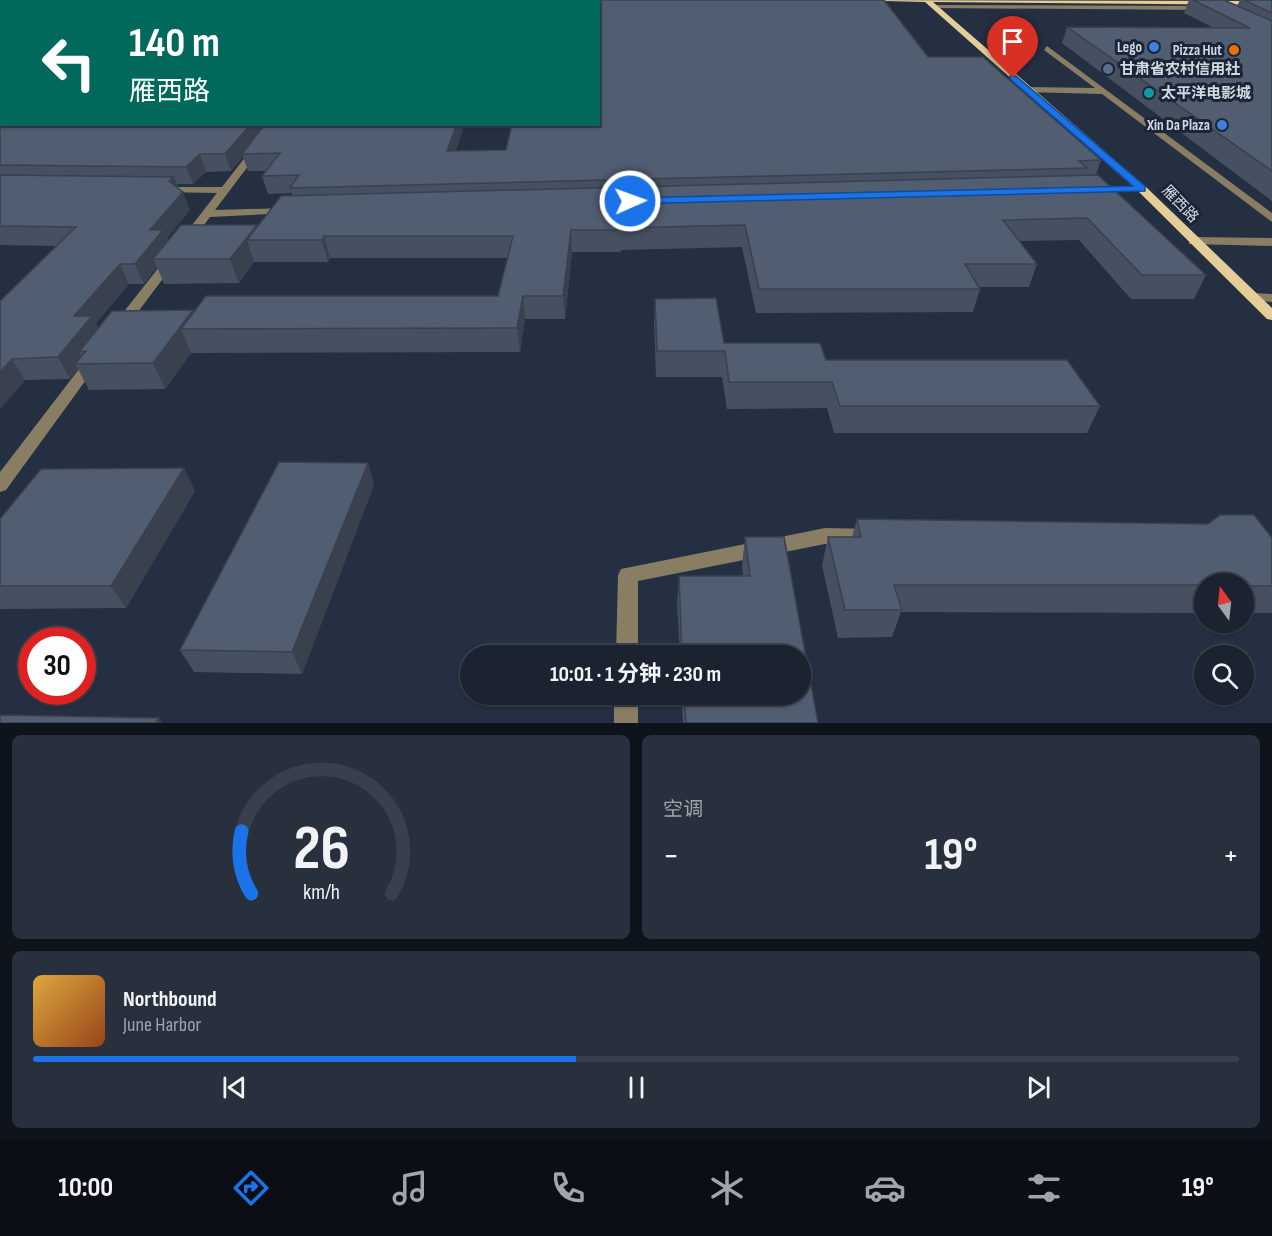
<!DOCTYPE html>
<html lang="zh">
<head>
<meta charset="utf-8">
<style>
	body { margin:0; font-family:"Sofia Sans Condensed","Noto Sans SC",sans-serif; background:#282f3d; color:#f1f3f6; height:100vh; display:flex; flex-direction:column; font-size:22px; white-space:nowrap }
	* { box-sizing:border-box; margin:0 }
	p { font-size:20px; color:#a0a4ab }
	.icon { flex:none; width:33px; height:33px; fill:none; stroke:currentColor; stroke-width:2; stroke-linecap:round; stroke-linejoin:round }
	.map { position:relative; height:723px; overflow:hidden }
	.panel { display:flex; flex-direction:column; gap:12px; padding:12px; background:#0f131b; flex:1 }
	.panel>* { flex:none }
	.banner { position:absolute; left:0px; top:0px; width:600px; height:126px; box-shadow:0 2px 4px #0004,0 0 0 2px #39404d; background:#00695c; color:#fff; overflow:hidden }
	.needle { width:39px; rotate:345deg }
	.fabs { position:absolute; left:1194px; top:573px; display:grid; gap:12px }
	.fabs a { display:grid; place-items:center; width:60px; height:60px; border-radius:50%; background:#1b2331; box-shadow:0 2px 4px #0004,0 0 0 2px #39404d; font-size:30px }
	.speed { position:absolute; left:18px; top:627px; display:flex; gap:12px; font-size:30px; font-weight:700; text-align:center }
	.speed>* { display:grid; place-content:center; width:78px; height:78px; border-radius:50%; background:#1b2331; box-shadow:0 2px 4px #0004,0 0 0 2px #39404d; line-height:1 }
	.speed .limit { border:9px solid #d22; background:#fff; color:#111 }
	.pin { position:absolute; display:grid; place-items:center; width:51px; height:51px; color:#fff; margin:-62px -26px; border-radius:50% 50% 50% 0; rotate:-45deg; box-shadow:0 0 6px #0007 }
	.pin .icon { rotate:45deg }
	.me { position:absolute; width:66px; margin:-33px; rotate:88deg; stroke-linejoin:round; filter:drop-shadow(0 0 4px #0008) }
	.turn { display:flex; align-items:center; gap:21px; height:126px; padding:0 30px; font-size:27px }
	.turn .icon { width:78px; height:78px; stroke-width:2.5 }
	.turn b { display:block; font-size:42px; line-height:51px }
	.big { font-size:45px; font-weight:700; line-height:1.1 }
	.panel .tile { flex:1; display:flex; flex-direction:column; justify-content:center; gap:9px; min-width:0; padding:0 21px; border-radius:9px; background:#282f3d }
	.panel .dial { align-items:center; gap:0 }
	.dial svg { height:156px; overflow:visible; fill:none; stroke:#39404d; stroke-width:7; stroke-linecap:round; text-anchor:middle }
	.dial text { fill:#f1f3f6; stroke:none }
	.song { display:flex; align-items:center; gap:18px }
	.cover { width:72px; height:72px; border-radius:9px; background:linear-gradient(135deg,hsl(40 70% 55%),hsl(20 70% 35%)) }
	.played { height:6px; border-radius:3px; background:linear-gradient(90deg,#1a73e8 45%,#39404d 45%) }
	.keys { display:flex; justify-content:space-around; direction:ltr }
	.heat { display:flex; justify-content:space-between; align-items:center; font-size:33px; direction:ltr }
	.panel .tiles { flex:1; display:grid; gap:12px; grid-template-columns:1fr 1fr }
	.tile:last-child { grid-column:span 2 }
	.trip { position:absolute; left:460px; top:645px; width:351px; height:60px; border-radius:30px; background:#1b2331; box-shadow:0 2px 4px #0004,0 0 0 2px #39404d; font-weight:700; line-height:60px; text-align:center }
	.tabs { display:flex; height:96px; justify-content:space-around; align-items:center; background:#0b0e14; color:#a0a4ab }
	.tabs .icon { width:42px; height:42px }
	.tabs .current { color:#1a73e8 }
	.tabs b { font-size:27px; color:#f1f3f6 }
	.map>svg:first-child { display:block }
	.lines { fill:none; stroke-linecap:round; stroke-linejoin:round }
	.minor { fill:#897e64; fill-rule:evenodd }
	.major { fill:#e5cd97; fill-rule:evenodd }
	.wall { fill:#465061; fill-rule:evenodd }
	.shaded-wall { fill:#39414f }
	.building { fill:#515d71; stroke:#39414f; stroke-width:1.5 }
	.route { fill:#1a73e8; stroke:#114b97; stroke-width:1.5 }
	.shop-dot { fill:#3f7fe0; stroke:#1b2536; stroke-width:2 }
	.food-dot { fill:#e8710a; stroke:#1b2536; stroke-width:2 }
	.service-dot { fill:#5c6f8a; stroke:#1b2536; stroke-width:2 }
	.culture-dot { fill:#0f9aa8; stroke:#1b2536; stroke-width:2 }
	.labels { text-anchor:middle; dominant-baseline:central; stroke-width:6; stroke-linejoin:round; paint-order:stroke }
	.far-poi-label { font-size:15px; font-weight:bold; fill:#d2d9e5; stroke:#1b2536; text-anchor:end }
	.far-street-label { font-size:15px; fill:#d2d9e5; stroke:#1b2536 }
</style>
</head>
<body>
<div class="map">
<svg width="1272" height="723" viewBox="0 0 1272 723">
	<rect width="100%" height="100%" fill="#242f41"/>
	<g class="lines">
		<!-- minor -->
		<path class="minor" d="M934,5l273,1 3,2 -3,2 -275,-2z
			M1047,46l225,167v9l-170,-128 -78,-2v-4l3,-1 68,1 -51,-38z
			M271,124h9l-65,86 72,-2 4,1v4l-81,4 -20,27h-8v-6l35,-45 -58,-1 -4,-1v-4h67z
			M1142,186l5,3 -1,2 -52,2 -5,-3 5,-3z
			M1193,237l79,1v8l-83,-2v-6z
			M171,256l6,4 -52,69h-10l-2,-3 2,-3 52,-66z
			M1253,293l19,1v8l-24,-2 -2,-3z
			M94,354l7,5 -2,3 -93,128 -6,2v-20l89,-116z
			M825,528l47,1 7,3 3,5 -3,5 -7,3 -47,-1 -187,37v75h-22l2,-81 3,-6z
			M614,694h24v29h-24z"/>
		<!-- major -->
		<path class="major" d="M843,0l429,1v4l-339,-3 213,185 126,121v12l-5,-1 -129,-128 -213,-189z"/>
	</g>
	<!-- wall -->
	<path class="wall" d="M0,0h236l-2,2h-232v122l454,27 50,-1 422,-93 173,103 -5,15 110,100 -12,24h-63l-52,-59 -60,1 18,23 -8,23h-49v2l-7,23 -217,1 -14,-66 -121,3v2h-49l-7,67h-40l-5,33 -329,1 -26,36 -76,1 -11,-21 -8,10 -45,1 -25,29v-108l56,-55 -56,-1zM243,157l5,14h18l-4,5 6,18 24,-1v3l-35,30v-1l-89,16 -1,-3 23,-28 -13,-26h16l13,-12 25,-1zM330,258h177l-9,38 -304,16 -1,-2 -95,18 -2,-5 33,-39h15l13,-17 7,17 75,-1 15,-21h74z
		M1189,0h35l13,6 3,-6h32v201l-210,-158 5,-16h145l-28,-14z
		M655,299l69,44 376,63 -13,27h-253l-7,-25 -100,1 -5,-32h-66l-2,-53z
		M368,463l6,22 -72,189 -108,-2 -14,-22z
		M195,491l-69,117 -126,1v-90z
		M857,519l415,19v75h-28v-29h-40v29l-303,-1 -9,25 -54,1 -16,-73 6,-28h24z
		M745,537h39l34,186h-135l-2,-29h120v-38h-121l-3,-53 2,-27h64l-1,-11z"/>
	<!-- shaded-wall -->
	<path class="shaded-wall" d="M213,0h23l-2,2h-24z
		M426,0h14l-2,2h-14z
		M251,124h18l-27,30 1,3 -12,14 -6,-17z
		M457,124h8l-15,44 -3,-17z
		M200,154l6,18 -13,12 -7,-17z
		M174,177l7,17 2,-2 7,18 -23,28 4,11 -18,10 4,8 -13,17 -9,-20 34,-83z
		M257,225l5,15h-15l7,22 -15,21 -9,-24z
		M571,230l1,22 -7,67 -2,-23z
		M324,236l6,22 -2,4 -6,-22z
		M120,264l9,20 -33,39 7,13 -17,15 -7,1 5,9 -9,3 3,5 -8,10 -12,-22 16,-41z
		M523,296l2,23 -5,33 -3,-24z
		M193,310l8,19h-20l10,24 -26,36 -12,-26z
		M12,359l13,21 -25,29v-37z
		M368,463l6,22 -72,189 -10,-22z
		M184,468l11,23 -69,117 -15,-22z
		M159,718l3,5h-6z"/>
	<!-- building -->
	<path class="building" d="M0,0h213l-3,2h-208v122h249l-26,30h-25l-14,13 -186,-2z
		M279,0h147l-2,2h-147z
		M555,0h329l44,57h55l118,103 -22,1 8,7 -797,20 9,-13 -37,1 18,-23 -38,1 23,-30h192l-10,27 59,-1 6,-26h86v-122h-44z
		M1193,0h31l48,21v150l-205,-144 183,1z
		M1244,0h28v13z
		M0,175l174,2 -5,4 14,11 -33,38h13l-28,34h-15l-46,52h18l-34,41 -46,2 -12,13v-71l76,-74 -76,-1z
		M1098,175l108,100h-64l-55,-57 -84,2 34,44h-72l15,25h-221l-14,-64 -124,3v2h-50l-8,66h-40l-6,32 -336,1 25,-33h292l15,-60h-189l-2,4h-75l34,-44z
		M181,225h76l-27,34h-77z
		M716,298l8,45h96l6,17h241l33,46h-260l-8,-24h-103l-4,-31h-68l-2,-52z
		M193,310l-40,53 -78,1 11,-13 -7,1 33,-41z
		M279,462l89,1 -76,189 -112,-2z
		M184,468l-73,118h-111v-67l41,-50z
		M1220,515h34l18,23v48h-28v-2h-40v1h-310l8,25h-57l-17,-73h33l-4,-18 351,5z
		M745,537h39l34,186h-132l-2,-29h117v-38h-119l-3,-80h71z
		M0,715l159,3 -3,5h-156z"/>
	<!-- route -->
	<path class="route" d="M1010,76h6l129,110v5l-515,13 -5,-3 5,-3 503,-12 -123,-107z"/>
	<!-- markers -->
	<g class="shop-dot">
		<circle cx="1154" cy="47" r="6"/>
		<circle cx="1222" cy="125" r="6"/>
	</g>
	<circle class="food-dot" cx="1234" cy="50" r="6"/>
	<circle class="service-dot" cx="1108" cy="69" r="6"/>
	<circle class="culture-dot" cx="1149" cy="93" r="6"/>
	<g class="labels">
		<!-- far-poi labels -->
		<g class="far-poi-label">
			<text x="1142" y="47">Lego</text>
			<text x="1222" y="50">Pizza Hut</text>
			<text x="1120" y="69" text-anchor="start">甘肃省农村信用社</text>
			<text x="1161" y="93" text-anchor="start">太平洋电影城</text>
			<text x="1210" y="125">Xin Da Plaza</text>
		</g>
		<!-- far-street labels -->
		<g class="far-street-label">
			<text transform="translate(1180 204) rotate(46)">雁西路</text>
		</g>
	</g>
</svg>
<div class="fabs">
<a><svg class="needle" viewBox="-14 -14 28 28"><path d="M0-13l5 13h-10z" fill="#e53935"/><path d="M0 13l5-13h-10z" fill="#a0a4ab"/></svg></a>
<a><svg class="icon" aria-label="search" viewBox="0 0 24 24"><circle cx="10" cy="10" r="6"/><path d="M15 15l6 6"/></svg></a>
</div>
<div class="speed"><div class="limit">30</div></div>
<div class="pin" style="left:1013px;top:78px;background:#d93025"><svg class="icon" aria-label="arrive" viewBox="0 0 24 24"><path d="M6 21V4h12l-3 4 3 4H6"/></svg></div>
<svg class="me" style="left:630px;top:201px" viewBox="-20 -20 40 40"><circle r="17" fill="#1a73e8" stroke="#fff" stroke-width="3"/><path d="M0-11L8 9 0 5-8 9z" fill="#fff"/></svg>
<div class="trip">10:01 · 1 分钟 · 230 m</div>
<div class="banner">
<div class="turn"><svg class="icon" aria-label="left" viewBox="0 0 24 24"><path d="M17 20v-9H6M10 6l-5 5 5 5"/></svg><div><b>140 m</b>雁西路</div></div>
</div>
</div>
<section class="panel">
<div class="tiles">
<div class="tile dial"><svg viewBox="0 0 100 80">
<path d="M14 69A42 42 0 1 1 86 69"/>
<path d="M14 69A42 42 0 0 1 9 37" stroke="#1a73e8"/>
<text x="50" y="56" font-size="32" font-weight="700">26</text>
<text x="50" y="72" font-size="11">km/h</text>
</svg></div>
<div class="tile"><p>空调</p>
<div class="heat"><a>−</a><b class="big">19°</b><a>+</a></div>
</div>
<div class="tile">
<div class="song"><i class="cover"></i><div><b>Northbound</b><p>June Harbor</p></div></div>
<div class="played"></div>
<div class="keys"><svg class="icon" aria-label="previous" viewBox="0 0 24 24"><path d="M18 5L8 12l10 7zM5 5v14"/></svg><svg class="icon" aria-label="pause" viewBox="0 0 24 24"><path d="M8 5v14M16 5v14"/></svg><svg class="icon" aria-label="next" viewBox="0 0 24 24"><path d="M6 5l10 7-10 7zM19 5v14"/></svg></div>
</div>
</div>
</section>
<nav class="tabs">
<b>10:00</b>
<svg class="icon current" aria-label="directions" viewBox="0 0 24 24"><path d="M12 3l9 9-9 9-9-9zM9 14v-3h6M13 9l2 2-2 2"/></svg>
<svg class="icon" aria-label="music" viewBox="0 0 24 24"><path d="M9 18V5l10-2v13"/><circle cx="6" cy="18" r="3"/><circle cx="16" cy="16" r="3"/></svg>
<svg class="icon" aria-label="phone" viewBox="0 0 24 24"><path d="M5 4h4l2 5-3 2q2 4 5 5l2-3 5 2v4C11 20 4 13 5 4z"/></svg>
<svg class="icon" aria-label="climate" viewBox="0 0 24 24"><path d="M12 3v18M4 7l16 10M4 17L20 7"/></svg>
<svg class="icon" aria-label="car" viewBox="0 0 24 24"><path d="M5 17H2v-5l4-1 3-4h7l3 4 3 1v5h-3M9 17h6M6 11h13"/><circle cx="7" cy="17" r="2"/><circle cx="17" cy="17" r="2"/></svg>
<svg class="icon" aria-label="filters" viewBox="0 0 24 24"><path d="M4 7h16M4 17h16"/><circle cx="9" cy="7" r="2"/><circle cx="15" cy="17" r="2"/></svg>
<b>19°</b>
</nav>
</body>
</html>
